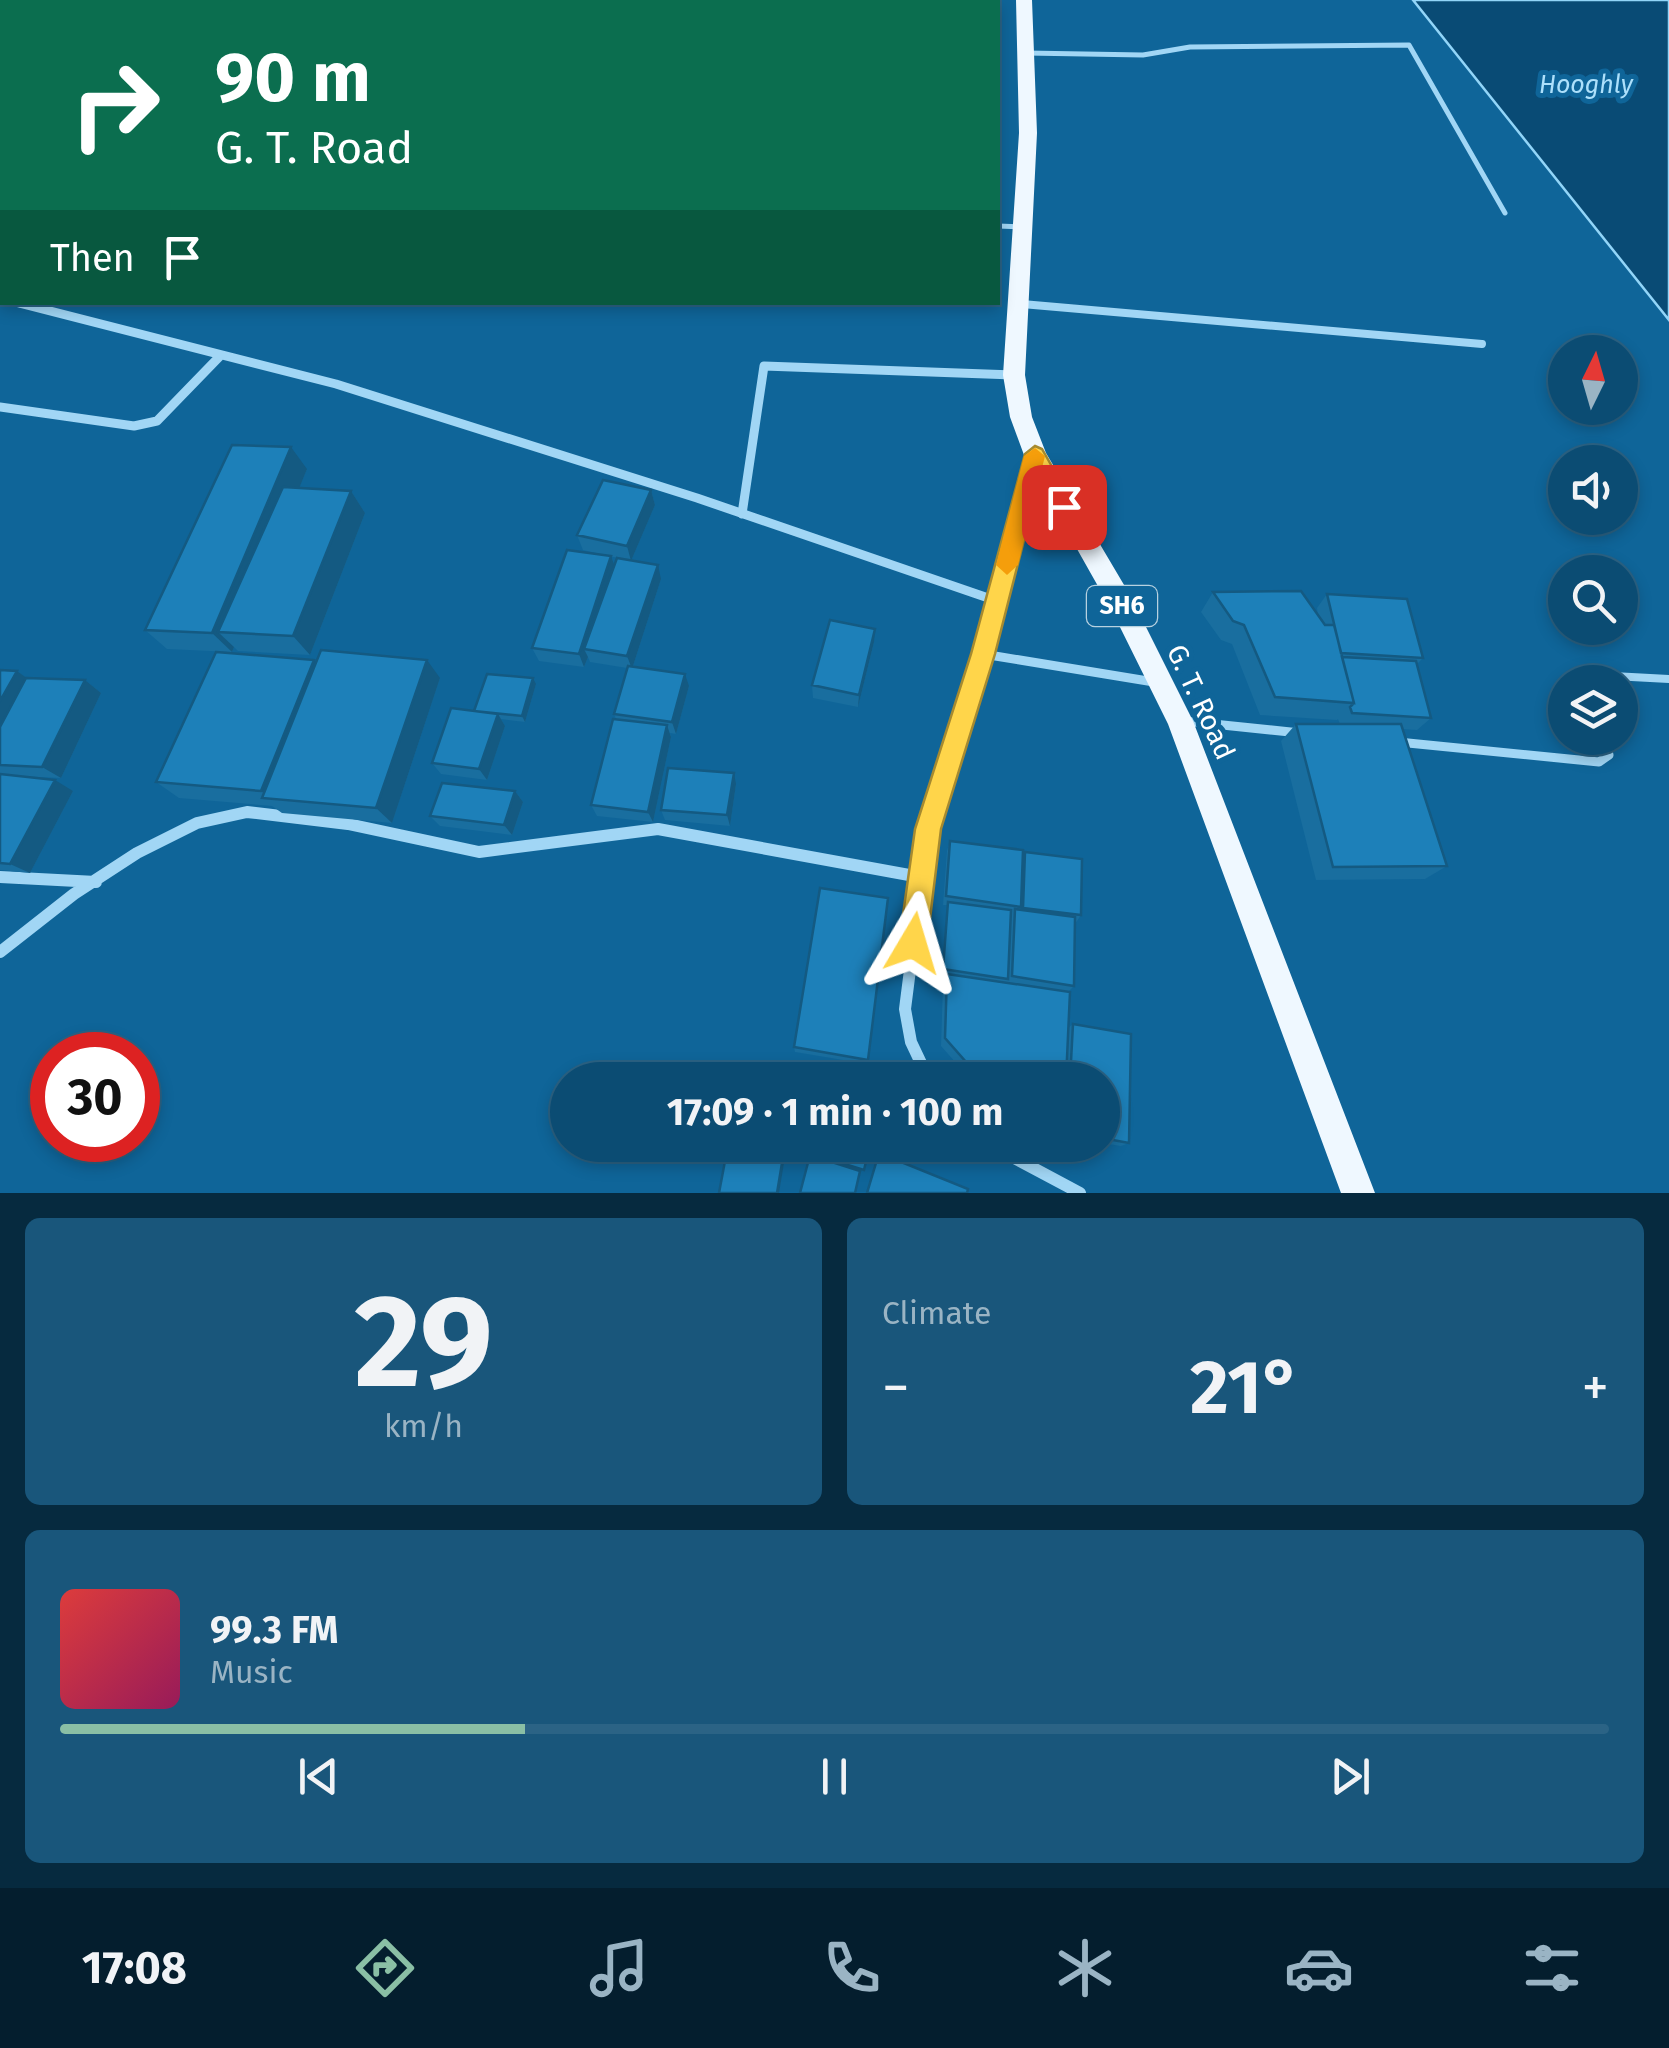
<!DOCTYPE html>
<html lang="en">
<head>
<meta charset="utf-8">
<style>
	body { margin:0; font-family:"Fira Sans",sans-serif; background:#19567b; color:#f1f3f6; height:100vh; display:flex; flex-direction:column; font-size:38px; white-space:nowrap }
	* { box-sizing:border-box; margin:0 }
	p { font-size:32px; color:#9ab4c4 }
	.icon { flex:none; width:55px; height:55px; fill:none; stroke:currentColor; stroke-width:2; stroke-linecap:round; stroke-linejoin:round }
	.map { position:relative; height:1193px; overflow:hidden }
	.panel { display:flex; flex-direction:column; gap:25px; padding:25px; background:#062a3f; flex:1 }
	.panel>* { flex:none }
	.guide { position:absolute; left:0px; top:0px; width:1000px; height:305px; box-shadow:0 5px 15px #0003,0 0 0 2px #2b6385; background:#0b6e4f; color:#fff; overflow:hidden }
	.needle { width:65px; rotate:5deg }
	.tools { position:absolute; left:1548px; top:335px; display:grid; gap:20px }
	.tools a { display:grid; place-items:center; width:90px; height:90px; border-radius:50%; background:#0b4c73; box-shadow:0 5px 15px #0003,0 0 0 2px #2b6385; font-size:50px }
	.speed { position:absolute; left:30px; top:1032px; display:flex; gap:20px; font-size:50px; font-weight:700; text-align:center }
	.speed>* { display:grid; place-content:center; width:130px; height:130px; border-radius:50%; background:#0b4c73; box-shadow:0 5px 15px #0003,0 0 0 2px #2b6385; line-height:1 }
	.speed .limit { border:15px solid #d22; background:#fff; color:#111 }
	.pin { position:absolute; display:grid; place-items:center; width:85px; height:85px; color:#fff; margin:-42px; border-radius:20px; box-shadow:0 5px 15px #0006 }
	.me { position:absolute; width:110px; margin:-55px; rotate:7deg; stroke-linejoin:round; filter:drop-shadow(0 0 8px #0008) }
	.turn { display:flex; align-items:center; gap:35px; height:210px; padding:0 50px; font-size:45px }
	.turn .icon { width:130px; height:130px; stroke-width:2.5 }
	.turn b { display:block; font-size:70px; line-height:85px }
	.then { display:flex; align-items:center; height:95px; padding:0 50px; background:#0003; gap:20px; font-size:38px }
	.big { font-size:75px; font-weight:700; line-height:1.1 }
	.panel .widget { flex:1; display:flex; flex-direction:column; justify-content:center; gap:15px; min-width:0; padding:0 35px; border-radius:15px; background:#19567b }
	.panel .dial { align-items:center; gap:0 }
	.dial b { font-size:130px; line-height:1 }
	.song { display:flex; align-items:center; gap:30px }
	.cover { width:120px; height:120px; border-radius:15px; background:linear-gradient(135deg,hsl(0 70% 55%),hsl(330 70% 35%)) }
	.played { height:10px; border-radius:5px; background:linear-gradient(90deg,#8abfa5 30%,#2b6385 30%) }
	.keys { display:flex; justify-content:space-around; direction:ltr }
	.heat { display:flex; justify-content:space-between; align-items:center; font-size:55px; direction:ltr }
	.panel .tiles { flex:1; display:grid; gap:25px; grid-template-columns:1fr 1fr }
	.widget:last-child { grid-column:span 2 }
	.trip { position:absolute; left:550px; top:1062px; width:570px; height:100px; border-radius:50px; background:#0b4c73; box-shadow:0 5px 15px #0003,0 0 0 2px #2b6385; font-weight:700; line-height:100px; text-align:center }
	.menu { display:flex; height:160px; justify-content:space-around; align-items:center; background:#041e2e; color:#9ab4c4 }
	.menu .icon { width:70px; height:70px }
	.menu .selected { color:#8abfa5 }
	.menu b { font-size:45px; color:#f1f3f6 }
	.map>svg:first-child { display:block }
	.water { fill:#094b75; stroke:#92d5f8; stroke-width:2.5 }
	.lines { fill:none; stroke-linecap:round; stroke-linejoin:round }
	.lane-far2 { stroke:#a1d6f5; stroke-width:5 }
	.lane-far1 { stroke:#a1d6f5; stroke-width:8 }
	.lane { stroke:#a1d6f5; stroke-width:9 }
	.street-far2 { stroke:#a1d6f5; stroke-width:8 }
	.street-far1 { stroke:#a1d6f5; stroke-width:9 }
	.street { stroke:#a1d6f5; stroke-width:12 }
	.primary { fill:#eff8ff; fill-rule:evenodd }
	.wall { fill:#196e9f }
	.shaded-wall { fill:#145a82 }
	.building { fill:#1d80b9; stroke:#145a82; stroke-width:2.5 }
	.route { fill:#ffd54a; stroke:#a68a30; stroke-width:2.5 }
	.slow { fill:#f59e0b }
	.labels { text-anchor:middle; dominant-baseline:central; stroke-width:10; stroke-linejoin:round; paint-order:stroke }
	.far-water-label { font-size:25px; font-style:italic; fill:#ade0fb; stroke:#0f6599 }
	.shield { fill:#0f6599; stroke:#b7d1e0; stroke-width:2.5 }
	.shield-label { font-size:25px; font-weight:bold; fill:#fff }
	.street-label { font-size:28px; fill:#fff; stroke:#0f6599 }
</style>
</head>
<body>
<div class="map">
<svg width="1669" height="1193" viewBox="0 0 1669 1193">
	<rect width="100%" height="100%" fill="#0f6599"/>
	<!-- water -->
	<path class="water" d="M1413,0h256v320z"/>
	<g class="lines">
		<!-- lane-far2 -->
		<path class="lane-far2" d="M1026,53l117,2 47,-8 219,-2 96,168
			M998,226l24,1"/>
		<!-- lane-far1 -->
		<path class="lane-far1" d="M1022,304l460,40
			M1592,682l2,-7 75,4"/>
		<!-- lane -->
		<path class="lane" d="M1184,721l116,12
			M1398,742l201,20 10,-7 -4,-17"/>
		<!-- street-far2 -->
		<path class="street-far2" d="M15,302l8,2"/>
		<!-- street-far1 -->
		<path class="street-far1" d="M15,302l321,82 361,114 300,103
			M0,407l134,19 23,-5 64,-66
			M742,514l22,-148 250,9
			M983,654l177,29
			M971,693l63,-236"/>
		<!-- street -->
		<path class="street" d="M0,877l96,5
			M0,952l74,-58 63,-41 60,-30 50,-11 101,12 131,28 179,-23 262,48
			M929,1080l-18,-38 -6,-33 23,-180 43,-138
			M990,1145l90,48"/>
		<!-- primary -->
		<path class="primary" d="M1016,0h16l5,133 -12,242 7,42 14,36 84,142 63,126 182,472h-34l-173,-469 -56,-113 -88,-156 -14,-38 -7,-42 16,-242z"/>
	</g>
	<!-- wall -->
	<path class="wall" d="M307,469l-8,19 52,3 14,22 -55,142 -72,-4 -4,-4 -2,5 -65,-3 -22,-19z
		M651,490l4,15 -24,56 -48,-11 -6,-15z
		M614,566l47,13 -28,87 56,20 -13,48 -6,-1 1,4 -18,85 -56,-6 -6,-11 25,-86 -2,-5 13,-46 -37,-6 -2,-5 -4,10 -45,-6 -7,-13z
		M1213,592l105,24 -1,-8 10,-14 96,64 -6,6 14,54 -14,12 -15,-1 45,137 -22,13 -109,1 -35,-139 15,-17h44l-2,-5 -1,1 -77,-5 -28,-71 -11,-4 -20,-28z
		M874,642l-16,65 -45,-9 -1,-13z
		M0,670l17,1 9,7 59,2 16,13 -40,85 -44,-2 56,15 -43,82 -30,-3z
		M440,678l-48,145 -110,-10 -10,-7 -93,-8 -23,-16z
		M536,684l-11,38 -24,-3 4,7 -18,54 -46,-6 -9,-11 43,-52z
		M736,784l-6,42 -65,-6 -4,-10z
		M515,791l8,11 -11,33 -72,-9 -10,-10z
		M950,841l73,9v7l2,-5 57,7 -1,56 -6,9 -1,62 -6,6h2l-2,36 5,-4 58,10 -2,109 -8,3 -19,-3v-63h-131l-30,-34 2,-62 3,-7 -5,-1 6,-71h-4l4,-54z
		M888,898l-21,166 -72,-12 -1,-5z"/>
	<!-- shaded-wall -->
	<path class="shaded-wall" d="M291,447l16,22 -67,164 -22,-1 16,15 -2,5 -20,-19z
		M651,490l4,15 -24,56 -4,-15z
		M351,491l14,22 -55,142 -17,-19z
		M611,556l5,14 -32,79 4,8 -4,10 -5,-13z
		M658,565l3,14 -29,90 -5,-13z
		M875,629l-1,13 -16,65 1,-12z
		M314,660l16,19 -59,120 -10,-8z
		M427,660l13,18 -48,145 -16,-15z
		M17,671l18,13 -35,65v-48z
		M685,674l4,12 -13,48 -4,-12z
		M533,678l3,6 -11,38 -3,-6z
		M85,680l16,13 -40,85 -19,-11z
		M498,714l7,12 -18,54 -8,-11z
		M667,725l4,12 -18,85 -5,-10z
		M734,773l2,11 -6,42 -3,-11z
		M55,780l18,11 -43,82 -20,-9z
		M515,791l8,11 -11,33 -8,-10z
		M785,1145h2l-8,48h-2z"/>
	<!-- building -->
	<path class="building" d="M232,445l59,2 -79,186 -67,-3z
		M603,480l48,10 -24,56 -50,-11z
		M283,487l68,4 -58,145 -75,-4z
		M567,550l44,6 -32,98 -47,-6z
		M617,558l41,7 -31,91 -43,-7z
		M1301,591l24,34h9l20,78 -79,-6 -31,-72 -11,-4 -20,-29z
		M1327,594l80,5 16,59 -82,-5z
		M830,620l45,9 -16,66 -47,-10z
		M321,650l106,10 -51,148 -114,-10z
		M216,652l98,8 -53,131 -105,-9z
		M1342,657l74,4 15,57 -79,-5 -2,-6 4,-4z
		M628,666l57,8 -13,48 -58,-8z
		M0,670l17,1 -17,30z
		M487,674l46,4 -11,38 -48,-5z
		M26,678l59,2 -43,87 -42,-2v-38z
		M451,708l47,6 -19,55 -47,-6z
		M613,719l54,6 -19,87 -57,-7z
		M1296,724h105l46,142 -114,1z
		M668,768l66,5 -7,42 -66,-5z
		M0,774l55,6 -45,84 -10,-1z
		M442,783l73,8 -11,34 -74,-9z
		M950,841l73,9 -2,57 -75,-11z
		M1025,852l57,7 -1,56 -58,-7z
		M820,888l68,10 -20,162 -74,-13z
		M948,902l63,8 -3,69 -65,-10z
		M1015,909l60,8 -1,69 -62,-10z
		M947,974l123,18 -4,88h-84l-37,-42z
		M1073,1024l58,10 -2,109 -27,-5v-58h-32z
		M728,1145h57l-8,48h-58z
		M811,1145h59l-6,25 -55,-17z
		M879,1153l89,36 -1,4h-100z
		M810,1155l50,16 -5,22h-55z"/>
	<!-- route -->
	<path class="route" d="M1035,446l7,3 33,58 -11,9 -8,-3 -17,-32 -44,173 -54,175 -14,114 -5,9 -9,5 -10,-5 -4,-9 16,-114 56,-175 54,-200z"/>
	<!-- slow -->
	<path class="slow" d="M1035,448l10,8 -27,109 -11,10 -11,-10 28,-109z"/>
	<g class="labels">
		<!-- far-water labels -->
		<g class="far-water-label">
			<text x="1586" y="85">Hooghly</text>
		</g>
		<!-- shield labels -->
		<rect class="shield" x="1087" y="586" width="70" height="40" rx="8"/>
		<g class="shield-label">
			<text x="1122" y="606">SH6</text>
		</g>
		<!-- street labels -->
		<g class="street-label">
			<text transform="translate(1201 702) rotate(65)">G. T. Road</text>
		</g>
	</g>
</svg>
<div class="tools">
<a><svg class="needle" viewBox="-14 -14 28 28"><path d="M0-13l5 13h-10z" fill="#e53935"/><path d="M0 13l5-13h-10z" fill="#9ab4c4"/></svg></a>
<a><svg class="icon" aria-label="sound" viewBox="0 0 24 24"><path d="M4 9h4l5-4v14l-5-4H4zM17 9q2 3 0 6"/></svg></a>
<a><svg class="icon" aria-label="search" viewBox="0 0 24 24"><circle cx="10" cy="10" r="6"/><path d="M15 15l6 6"/></svg></a>
<a><svg class="icon" aria-label="layers" viewBox="0 0 24 24"><path d="M12 4l9 5-9 5-9-5zM3 14l9 5 9-5"/></svg></a>
</div>
<div class="speed"><div class="limit">30</div></div>
<div class="pin" style="left:1064px;top:507px;background:#d93025"><svg class="icon" aria-label="arrive" viewBox="0 0 24 24"><path d="M6 21V4h12l-3 4 3 4H6"/></svg></div>
<svg class="me" style="left:913px;top:943px" viewBox="-20 -20 40 40"><path d="M0-17L14 15 0 8-14 15z" fill="#ffd54a" stroke="#fff" stroke-width="4"/></svg>
<div class="trip">17:09 · 1 min · 100 m</div>
<div class="guide">
<div class="turn"><svg class="icon" aria-label="right" viewBox="0 0 24 24"><path d="M7 20v-9h11M14 6l5 5-5 5"/></svg><div><b>90 m</b>G. T. Road</div></div>
<div class="then">Then<svg class="icon" aria-label="arrive" viewBox="0 0 24 24"><path d="M6 21V4h12l-3 4 3 4H6"/></svg></div>
</div>
</div>
<section class="panel">
<div class="tiles">
<div class="widget dial"><b>29</b><p>km/h</p></div>
<div class="widget"><p>Climate</p>
<div class="heat"><a>−</a><b class="big">21°</b><a>+</a></div>
</div>
<div class="widget">
<div class="song"><i class="cover"></i><div><b>99.3 FM</b><p>Music</p></div></div>
<div class="played"></div>
<div class="keys"><svg class="icon" aria-label="previous" viewBox="0 0 24 24"><path d="M18 5L8 12l10 7zM5 5v14"/></svg><svg class="icon" aria-label="pause" viewBox="0 0 24 24"><path d="M8 5v14M16 5v14"/></svg><svg class="icon" aria-label="next" viewBox="0 0 24 24"><path d="M6 5l10 7-10 7zM19 5v14"/></svg></div>
</div>
</div>
</section>
<nav class="menu">
<b>17:08</b>
<svg class="icon selected" aria-label="directions" viewBox="0 0 24 24"><path d="M12 3l9 9-9 9-9-9zM9 14v-3h6M13 9l2 2-2 2"/></svg>
<svg class="icon" aria-label="music" viewBox="0 0 24 24"><path d="M9 18V5l10-2v13"/><circle cx="6" cy="18" r="3"/><circle cx="16" cy="16" r="3"/></svg>
<svg class="icon" aria-label="phone" viewBox="0 0 24 24"><path d="M5 4h4l2 5-3 2q2 4 5 5l2-3 5 2v4C11 20 4 13 5 4z"/></svg>
<svg class="icon" aria-label="climate" viewBox="0 0 24 24"><path d="M12 3v18M4 7l16 10M4 17L20 7"/></svg>
<svg class="icon" aria-label="car" viewBox="0 0 24 24"><path d="M5 17H2v-5l4-1 3-4h7l3 4 3 1v5h-3M9 17h6M6 11h13"/><circle cx="7" cy="17" r="2"/><circle cx="17" cy="17" r="2"/></svg>
<svg class="icon" aria-label="filters" viewBox="0 0 24 24"><path d="M4 7h16M4 17h16"/><circle cx="9" cy="7" r="2"/><circle cx="15" cy="17" r="2"/></svg>
</nav>
</body>
</html>
